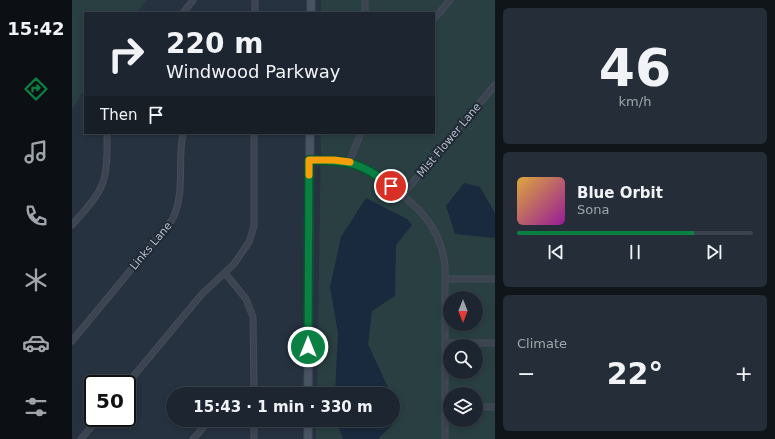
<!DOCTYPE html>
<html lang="en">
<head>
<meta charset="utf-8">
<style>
	body { margin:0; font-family:"DejaVu Sans",sans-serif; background:#252e38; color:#f1f3f6; height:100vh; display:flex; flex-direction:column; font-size:15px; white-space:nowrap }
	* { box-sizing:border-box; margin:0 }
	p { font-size:13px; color:#a0a5ab }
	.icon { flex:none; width:22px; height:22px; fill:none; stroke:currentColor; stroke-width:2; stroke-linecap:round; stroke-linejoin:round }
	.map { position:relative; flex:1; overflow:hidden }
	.details { display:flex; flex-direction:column; gap:8px; padding:8px; background:#10151a; width:280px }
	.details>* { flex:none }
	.top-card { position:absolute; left:12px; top:12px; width:351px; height:122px; border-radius:0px; box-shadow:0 2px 6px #0003,0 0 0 1px #3b434c; background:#1d2630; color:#f1f3f6; overflow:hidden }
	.needle { width:26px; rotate:180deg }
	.controls { position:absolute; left:371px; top:291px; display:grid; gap:8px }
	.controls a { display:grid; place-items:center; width:40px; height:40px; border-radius:50%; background:#1d2630; box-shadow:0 2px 6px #0003,0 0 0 1px #3b434c; font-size:20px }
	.speed { position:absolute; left:12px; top:375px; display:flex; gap:8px; font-size:20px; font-weight:700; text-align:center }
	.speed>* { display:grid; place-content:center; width:52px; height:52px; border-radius:50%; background:#1d2630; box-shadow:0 2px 6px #0003,0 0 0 1px #3b434c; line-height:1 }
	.speed .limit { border:2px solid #111; border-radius:6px; background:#fff; color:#111 }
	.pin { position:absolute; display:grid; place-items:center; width:34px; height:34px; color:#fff; margin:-17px; border:2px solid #fff; border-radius:50%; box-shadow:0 1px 4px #0007 }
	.me { position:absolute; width:44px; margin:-22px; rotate:0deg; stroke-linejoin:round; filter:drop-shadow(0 0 3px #0008) }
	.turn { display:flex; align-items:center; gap:14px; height:84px; padding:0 16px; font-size:18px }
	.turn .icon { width:52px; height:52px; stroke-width:2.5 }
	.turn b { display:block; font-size:28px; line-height:34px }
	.then { display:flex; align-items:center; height:38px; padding:0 16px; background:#0003; gap:8px; font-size:15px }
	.big { font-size:30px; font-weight:600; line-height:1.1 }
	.details .card { flex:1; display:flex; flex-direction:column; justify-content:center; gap:6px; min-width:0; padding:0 14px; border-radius:6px; background:#252e38 }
	.details .dial { align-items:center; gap:0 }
	.dial b { font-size:52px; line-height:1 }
	.song { display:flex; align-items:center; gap:12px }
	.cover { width:48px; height:48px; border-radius:6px; background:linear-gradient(135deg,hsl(40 70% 55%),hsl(300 70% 35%)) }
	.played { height:4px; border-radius:2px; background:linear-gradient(90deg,#0b8043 75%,#3b434c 75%) }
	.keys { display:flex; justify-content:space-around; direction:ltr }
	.heat { display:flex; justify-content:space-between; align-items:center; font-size:22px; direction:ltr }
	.trip { position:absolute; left:94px; top:387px; width:234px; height:40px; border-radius:20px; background:#1d2630; box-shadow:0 2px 6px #0003,0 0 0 1px #3b434c; font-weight:600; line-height:40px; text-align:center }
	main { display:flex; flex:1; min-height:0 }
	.menu { display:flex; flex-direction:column; width:72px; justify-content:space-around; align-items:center; background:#0c0f13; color:#a0a5ab }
	.menu .icon { width:28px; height:28px }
	.menu .on { color:#0b8043 }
	.menu b { font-size:18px; color:#f1f3f6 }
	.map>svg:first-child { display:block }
	.green { fill:#293f41; fill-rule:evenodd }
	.water { fill:#192a3e }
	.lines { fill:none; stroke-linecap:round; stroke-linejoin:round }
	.street-casing { stroke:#444d59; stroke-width:7 }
	.secondary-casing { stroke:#444d59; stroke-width:9 }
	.street { stroke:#3b4450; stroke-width:5 }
	.secondary { stroke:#495463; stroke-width:7 }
	.route-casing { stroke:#07532c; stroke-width:10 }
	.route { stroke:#0b8043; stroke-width:7 }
	.slow { stroke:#f59e0b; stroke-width:7 }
	.labels { text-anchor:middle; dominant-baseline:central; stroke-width:4; stroke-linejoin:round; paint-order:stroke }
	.street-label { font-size:11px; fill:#b7bfcb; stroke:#1f2935 }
</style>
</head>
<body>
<main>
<nav class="menu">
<b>15:42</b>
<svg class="icon on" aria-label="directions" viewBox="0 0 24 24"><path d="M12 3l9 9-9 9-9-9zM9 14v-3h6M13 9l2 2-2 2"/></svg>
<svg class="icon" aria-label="music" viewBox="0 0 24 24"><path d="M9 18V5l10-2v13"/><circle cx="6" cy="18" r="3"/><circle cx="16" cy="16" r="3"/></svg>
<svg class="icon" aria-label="phone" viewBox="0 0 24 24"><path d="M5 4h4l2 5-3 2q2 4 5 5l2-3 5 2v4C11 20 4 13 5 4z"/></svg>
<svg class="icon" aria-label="climate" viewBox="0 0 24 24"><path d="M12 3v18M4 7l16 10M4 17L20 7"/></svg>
<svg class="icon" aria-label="car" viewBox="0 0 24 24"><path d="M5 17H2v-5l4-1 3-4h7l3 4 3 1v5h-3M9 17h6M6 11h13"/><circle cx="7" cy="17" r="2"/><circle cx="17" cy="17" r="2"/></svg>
<svg class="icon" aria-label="filters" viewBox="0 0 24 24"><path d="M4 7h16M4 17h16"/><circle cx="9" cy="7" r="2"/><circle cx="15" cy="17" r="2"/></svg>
</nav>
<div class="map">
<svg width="423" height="439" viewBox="0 0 423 439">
	<rect width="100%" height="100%" fill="#273240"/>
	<!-- green -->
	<path class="green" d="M0,0h74l-9,13h-52v77l-13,19z
		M249,0h174v439h-179v-19h77v-26h-76l4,-261h113v-120h-113zM378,298h26v26h-26zM378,346h26v26h-26zM378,394h26v26h-26z"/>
	<!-- water -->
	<path class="water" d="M392,183l16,4 15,26v25l-40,-4 -9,-28z
		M294,198l41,21 5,6 -16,20 -1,51 -23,15 -4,33 23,50h-56l3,-61 -8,-46 11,-50z
		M321,397l5,10 -6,18 -14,14h-35l-7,-19h57z"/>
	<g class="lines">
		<!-- street casing -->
		<g class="street-casing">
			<path id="street" d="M111,13l10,-13
				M183,13v-13
				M293,13v-13
				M362,19l16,-19
				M237,160c17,0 33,0 49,5 14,5 25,14 36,23 28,23 46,39 51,77v174
				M277,162l12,-29
				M330,195l93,-110
				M0,225c13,-15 30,-31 33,-51 3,-14 2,-28 2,-41
				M153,273l21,26 7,18 1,77
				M373,279h50
				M0,341l100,-121c14,-27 5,-58 11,-87
				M373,343h50
				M55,384l75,-90 32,-30 15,-22 5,-16v-93
				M404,407h19
				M9,439l18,-21
				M121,439l17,-19
				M182,439v-19"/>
		</g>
		<!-- secondary casing -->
		<g class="secondary-casing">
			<path id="secondary" d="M239,13v-13
				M236,394l2,-261
				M236,439v-19"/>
		</g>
		<!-- street -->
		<use href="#street" class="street"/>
		<!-- secondary -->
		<use href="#secondary" class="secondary"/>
	</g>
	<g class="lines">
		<!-- route casing -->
		<g class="route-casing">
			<path id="route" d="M236,347l1,-187c39,1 51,1 82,26"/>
		</g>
		<!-- route -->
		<use href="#route" class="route"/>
		<!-- slow -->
		<path class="slow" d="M237,175v-15h25l16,2"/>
	</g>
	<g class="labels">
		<!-- street labels -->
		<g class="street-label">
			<text transform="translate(377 140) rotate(-50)">Mist Flower Lane</text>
			<text transform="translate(79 246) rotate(-50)">Links Lane</text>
		</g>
	</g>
</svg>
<div class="controls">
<a><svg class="needle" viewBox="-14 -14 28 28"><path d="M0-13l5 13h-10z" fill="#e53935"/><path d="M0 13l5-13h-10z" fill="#a0a5ab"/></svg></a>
<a><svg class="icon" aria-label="search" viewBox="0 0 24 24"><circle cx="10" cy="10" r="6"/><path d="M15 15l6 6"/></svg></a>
<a><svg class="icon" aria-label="layers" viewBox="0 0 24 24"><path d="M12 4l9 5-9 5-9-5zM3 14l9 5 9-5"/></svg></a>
</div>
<div class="speed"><div class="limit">50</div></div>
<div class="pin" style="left:319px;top:186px;background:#d93025"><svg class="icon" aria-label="arrive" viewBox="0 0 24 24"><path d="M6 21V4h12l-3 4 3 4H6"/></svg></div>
<svg class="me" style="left:236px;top:347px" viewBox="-20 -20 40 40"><circle r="17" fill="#0b8043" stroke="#fff" stroke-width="3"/><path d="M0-11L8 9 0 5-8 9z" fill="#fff"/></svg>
<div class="trip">15:43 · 1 min · 330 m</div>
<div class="top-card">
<div class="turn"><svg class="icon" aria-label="right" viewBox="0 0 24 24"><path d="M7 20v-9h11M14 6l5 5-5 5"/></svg><div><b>220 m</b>Windwood Parkway</div></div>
<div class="then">Then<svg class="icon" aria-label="arrive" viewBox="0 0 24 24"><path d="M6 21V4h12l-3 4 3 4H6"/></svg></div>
</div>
</div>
<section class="details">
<div class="card dial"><b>46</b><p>km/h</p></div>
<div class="card">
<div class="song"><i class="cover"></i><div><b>Blue Orbit</b><p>Sona</p></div></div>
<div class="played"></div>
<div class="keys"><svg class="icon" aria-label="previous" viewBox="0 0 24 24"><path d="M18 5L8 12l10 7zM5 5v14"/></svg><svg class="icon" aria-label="pause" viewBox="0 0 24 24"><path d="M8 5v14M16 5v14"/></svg><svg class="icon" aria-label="next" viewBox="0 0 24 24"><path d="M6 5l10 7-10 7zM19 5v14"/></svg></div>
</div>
<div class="card"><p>Climate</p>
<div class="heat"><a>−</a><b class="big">22°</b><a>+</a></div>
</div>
</section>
</main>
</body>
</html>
